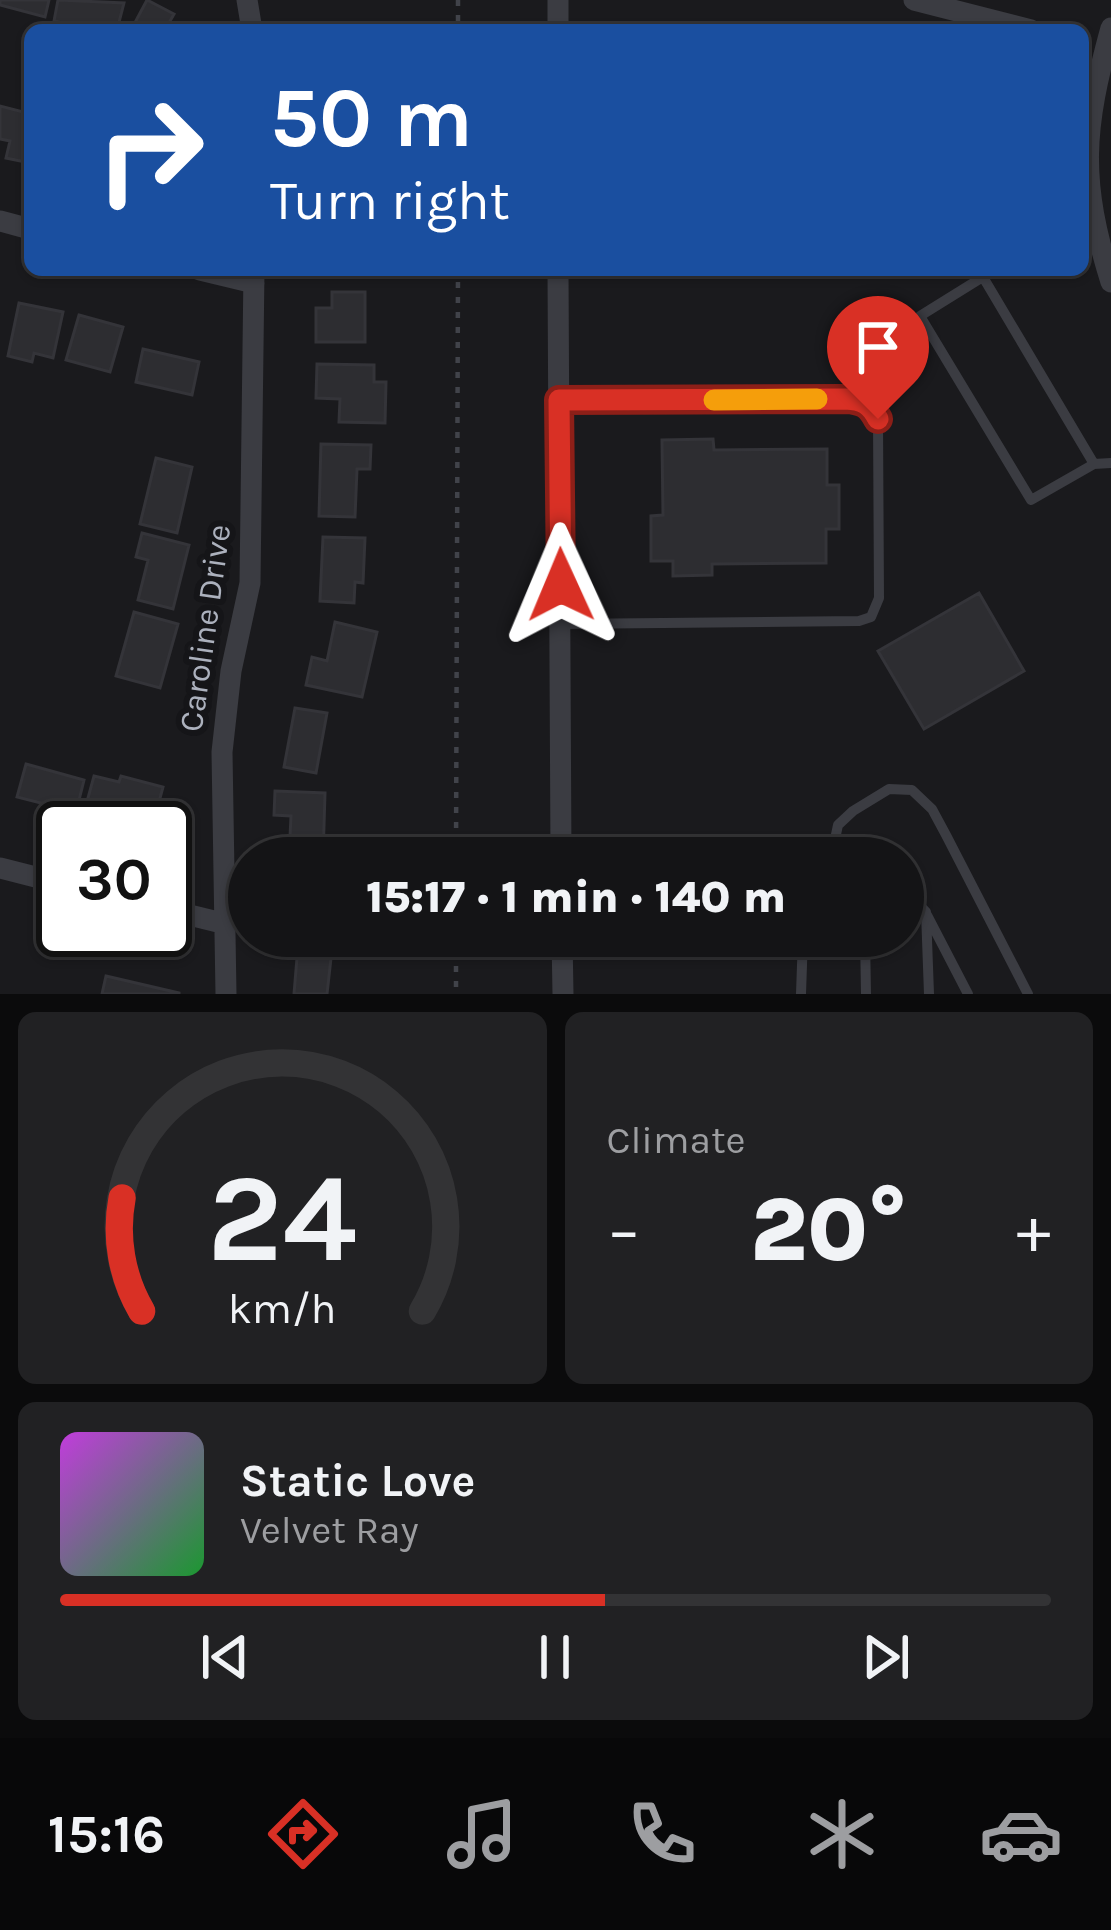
<!DOCTYPE html>
<html lang="en">
<head>
<meta charset="utf-8">
<style>
	body { margin:0; font-family:Karla,sans-serif; background:#212123; color:#f1f3f6; height:100vh; display:flex; flex-direction:column; font-size:45px; white-space:nowrap }
	* { box-sizing:border-box; margin:0 }
	p { font-size:39px; color:#9d9ea1 }
	.icon { flex:none; width:66px; height:66px; fill:none; stroke:currentColor; stroke-width:2; stroke-linecap:round; stroke-linejoin:round }
	.map { position:relative; height:994px; overflow:hidden }
	.sheet { display:flex; flex-direction:column; gap:18px; padding:18px; background:#0b0b0c; flex:1 }
	.sheet>* { flex:none }
	.guide { position:absolute; left:24px; top:24px; width:1065px; height:252px; border-radius:18px; box-shadow:0 3px 9px #0004,0 0 0 3px #333335; background:#1a4fa0; color:#fff; overflow:hidden }
	.speed { position:absolute; left:36px; top:801px; display:flex; gap:24px; font-size:60px; font-weight:700; text-align:center }
	.speed>* { display:grid; place-content:center; width:156px; height:156px; border-radius:50%; background:#141416; box-shadow:0 3px 9px #0004,0 0 0 3px #333335; line-height:1 }
	.speed .limit { border:6px solid #111; border-radius:18px; background:#fff; color:#111 }
	.pin { position:absolute; display:grid; place-items:center; width:102px; height:102px; color:#fff; margin:-123px -51px; border-radius:50% 50% 50% 0; rotate:-45deg; box-shadow:0 0 12px #0007 }
	.pin .icon { rotate:45deg }
	.me { position:absolute; width:132px; margin:-66px; rotate:359deg; stroke-linejoin:round; filter:drop-shadow(0 0 9px #0008) }
	.turn { display:flex; align-items:center; gap:42px; height:252px; padding:0 48px; font-size:54px }
	.turn .icon { width:156px; height:156px; stroke-width:2.5 }
	.turn b { display:block; font-size:84px; line-height:102px }
	.big { font-size:90px; font-weight:800; line-height:1.1 }
	.sheet .card { flex:1; display:flex; flex-direction:column; justify-content:center; gap:18px; min-width:0; padding:0 42px; border-radius:18px; background:#212123 }
	.sheet .dial { align-items:center; gap:0 }
	.dial svg { height:312px; overflow:visible; fill:none; stroke:#333335; stroke-width:7; stroke-linecap:round; text-anchor:middle }
	.dial text { fill:#f1f3f6; stroke:none }
	.song { display:flex; align-items:center; gap:36px }
	.cover { width:144px; height:144px; border-radius:18px; background:linear-gradient(135deg,hsl(290 70% 55%),hsl(130 70% 35%)) }
	.played { height:12px; border-radius:6px; background:linear-gradient(90deg,#d93025 55%,#333335 55%) }
	.keys { display:flex; justify-content:space-around; direction:ltr }
	.heat { display:flex; justify-content:space-between; align-items:center; font-size:66px; direction:ltr }
	.sheet .tiles { flex:1; display:grid; gap:18px; grid-template-columns:1fr 1fr }
	.card:last-child { grid-column:span 2 }
	.trip { position:absolute; left:228px; top:837px; width:696px; height:120px; border-radius:60px; background:#141416; box-shadow:0 3px 9px #0004,0 0 0 3px #333335; font-weight:800; line-height:120px; text-align:center }
	.dock { display:flex; height:192px; justify-content:space-around; align-items:center; background:#080809; color:#9d9ea1 }
	.dock .icon { width:84px; height:84px }
	.dock .on { color:#d93025 }
	.dock b { font-size:54px; color:#f1f3f6 }
	.map>svg:first-child { display:block }
	.building { fill:#2d2d31; stroke:#343439; stroke-width:3 }
	.lines { fill:none; stroke-linecap:round; stroke-linejoin:round }
	.path { stroke:#41434a; stroke-width:4.5; stroke-dasharray:6 9; stroke-linecap:butt }
	.lane { stroke:#3b3c42; stroke-width:10 }
	.street { stroke:#3b3c42; stroke-width:21 }
	.route-casing { stroke:#8d1f18; stroke-width:30 }
	.route { stroke:#d93025; stroke-width:21 }
	.slow { stroke:#f59e0b; stroke-width:21 }
	.labels { text-anchor:middle; dominant-baseline:central; stroke-width:12; stroke-linejoin:round; paint-order:stroke }
	.street-label { font-size:33px; fill:#acb1bd; stroke:#151518 }
</style>
</head>
<body>
<div class="map">
<svg width="1111" height="994" viewBox="0 0 1111 994">
	<rect width="100%" height="100%" fill="#1a1a1d"/>
	<!-- building -->
	<path class="building" d="M0,0h49l-4,17 -45,-12z
		M58,0l66,3 -7,27h-38l1,-3 -26,-6z
		M147,0l27,14 -9,16h-34z
		M28,92h2v71l-24,-5 4,-17 -10,-2v-33l23,6z
		M332,292h33v50h-49v-34h16z
		M19,303l44,9 -10,46 -19,-5 -2,9 -24,-6z
		M79,315l44,12 -13,45 -44,-12z
		M143,349l56,13 -7,33 -56,-13z
		M317,364l57,1v17h12l-1,41 -46,-1 1,-23 -24,-1z
		M713,439l1,11 113,-1v36h12v44h-13v34l-114,1v11l-39,1v-15h-22v-45l12,-1 -1,-75z
		M321,444l50,1 -1,24h-13l-2,48 -36,-1z
		M156,458l36,9 -15,66 -37,-9z
		M142,533l47,12 -16,64 -35,-9 10,-40 -12,-3z
		M323,537l42,1 -2,45 -8,-1 -1,21 -34,-2z
		M979,593l45,78 -100,58 -46,-78z
		M134,612l44,12 -18,64 -44,-12z
		M335,622l42,10 -15,65 -56,-12 6,-28 15,4z
		M295,708l32,5 -11,60 -32,-6z
		M26,764l58,16 -8,32 -59,-15z
		M94,776l25,6 2,-6 42,11 -11,41h-27l2,-8 -42,-11z
		M275,791l50,2 -2,65h-34l2,-42 -17,-1z
		M298,946l34,3 -5,45h-33z
		M106,976l73,17v1h-77z"/>
	<g class="lines">
		<!-- path -->
		<path class="path" d="M458,0v30
			M456,858l2,-588
			M456,936v58"/>
		<!-- lane -->
		<path class="lane" d="M994,270l-74,46 111,184 63,-36 17,-1
			M983,277l111,187
			M559,401l287,-2c17,1 24,5 32,21l1,178 -8,19 -12,4 -298,3
			M831,858l7,-33 15,-14 36,-22 23,1 20,19 14,26 82,159
			M903,888l23,24 3,82
			M927,915l41,79
			M865,936l1,58
			M801,994l2,-58"/>
		<!-- street -->
		<path class="street" d="M247,0l5,30
			M914,0l117,30
			M1111,28c-28,102 -32,152 0,254
			M558,30v-30
			M0,221l30,8
			M200,270l54,13
			M558,270l3,588
			M0,868l63,16
			M165,909l61,15
			M562,936l1,58
			M226,994l-4,-242 9,-81 19,-88 4,-313"/>
	</g>
	<g class="lines">
		<!-- route casing -->
		<g class="route-casing">
			<path id="route" d="M561,585l-2,-185 287,-1c17,1 24,5 32,20"/>
		</g>
		<!-- route -->
		<use href="#route" class="route"/>
		<!-- slow -->
		<path class="slow" d="M714,400l103,-1"/>
	</g>
	<g class="labels">
		<!-- street labels -->
		<g class="street-label">
			<text transform="translate(205 628) rotate(-82)">Caroline Drive</text>
		</g>
	</g>
</svg>
<div class="speed"><div class="limit">30</div></div>
<div class="pin" style="left:878px;top:419px;background:#d93025"><svg class="icon" aria-label="arrive" viewBox="0 0 24 24"><path d="M6 21V4h12l-3 4 3 4H6"/></svg></div>
<svg class="me" style="left:561px;top:585px" viewBox="-20 -20 40 40"><path d="M0-17L14 15 0 8-14 15z" fill="#d93025" stroke="#fff" stroke-width="4"/></svg>
<div class="trip">15:17 · 1 min · 140 m</div>
<div class="guide">
<div class="turn"><svg class="icon" aria-label="right" viewBox="0 0 24 24"><path d="M7 20v-9h11M14 6l5 5-5 5"/></svg><div><b>50 m</b>Turn right</div></div>
</div>
</div>
<section class="sheet">
<div class="tiles">
<div class="card dial"><svg viewBox="0 0 100 80">
<path d="M14 69A42 42 0 1 1 86 69"/>
<path d="M14 69A42 42 0 0 1 9 40" stroke="#d93025"/>
<text x="50" y="56" font-size="32" font-weight="700">24</text>
<text x="50" y="72" font-size="11">km/h</text>
</svg></div>
<div class="card"><p>Climate</p>
<div class="heat"><a>−</a><b class="big">20°</b><a>+</a></div>
</div>
<div class="card">
<div class="song"><i class="cover"></i><div><b>Static Love</b><p>Velvet Ray</p></div></div>
<div class="played"></div>
<div class="keys"><svg class="icon" aria-label="previous" viewBox="0 0 24 24"><path d="M18 5L8 12l10 7zM5 5v14"/></svg><svg class="icon" aria-label="pause" viewBox="0 0 24 24"><path d="M8 5v14M16 5v14"/></svg><svg class="icon" aria-label="next" viewBox="0 0 24 24"><path d="M6 5l10 7-10 7zM19 5v14"/></svg></div>
</div>
</div>
</section>
<nav class="dock">
<b>15:16</b>
<svg class="icon on" aria-label="directions" viewBox="0 0 24 24"><path d="M12 3l9 9-9 9-9-9zM9 14v-3h6M13 9l2 2-2 2"/></svg>
<svg class="icon" aria-label="music" viewBox="0 0 24 24"><path d="M9 18V5l10-2v13"/><circle cx="6" cy="18" r="3"/><circle cx="16" cy="16" r="3"/></svg>
<svg class="icon" aria-label="phone" viewBox="0 0 24 24"><path d="M5 4h4l2 5-3 2q2 4 5 5l2-3 5 2v4C11 20 4 13 5 4z"/></svg>
<svg class="icon" aria-label="climate" viewBox="0 0 24 24"><path d="M12 3v18M4 7l16 10M4 17L20 7"/></svg>
<svg class="icon" aria-label="car" viewBox="0 0 24 24"><path d="M5 17H2v-5l4-1 3-4h7l3 4 3 1v5h-3M9 17h6M6 11h13"/><circle cx="7" cy="17" r="2"/><circle cx="17" cy="17" r="2"/></svg>
</nav>
</body>
</html>
